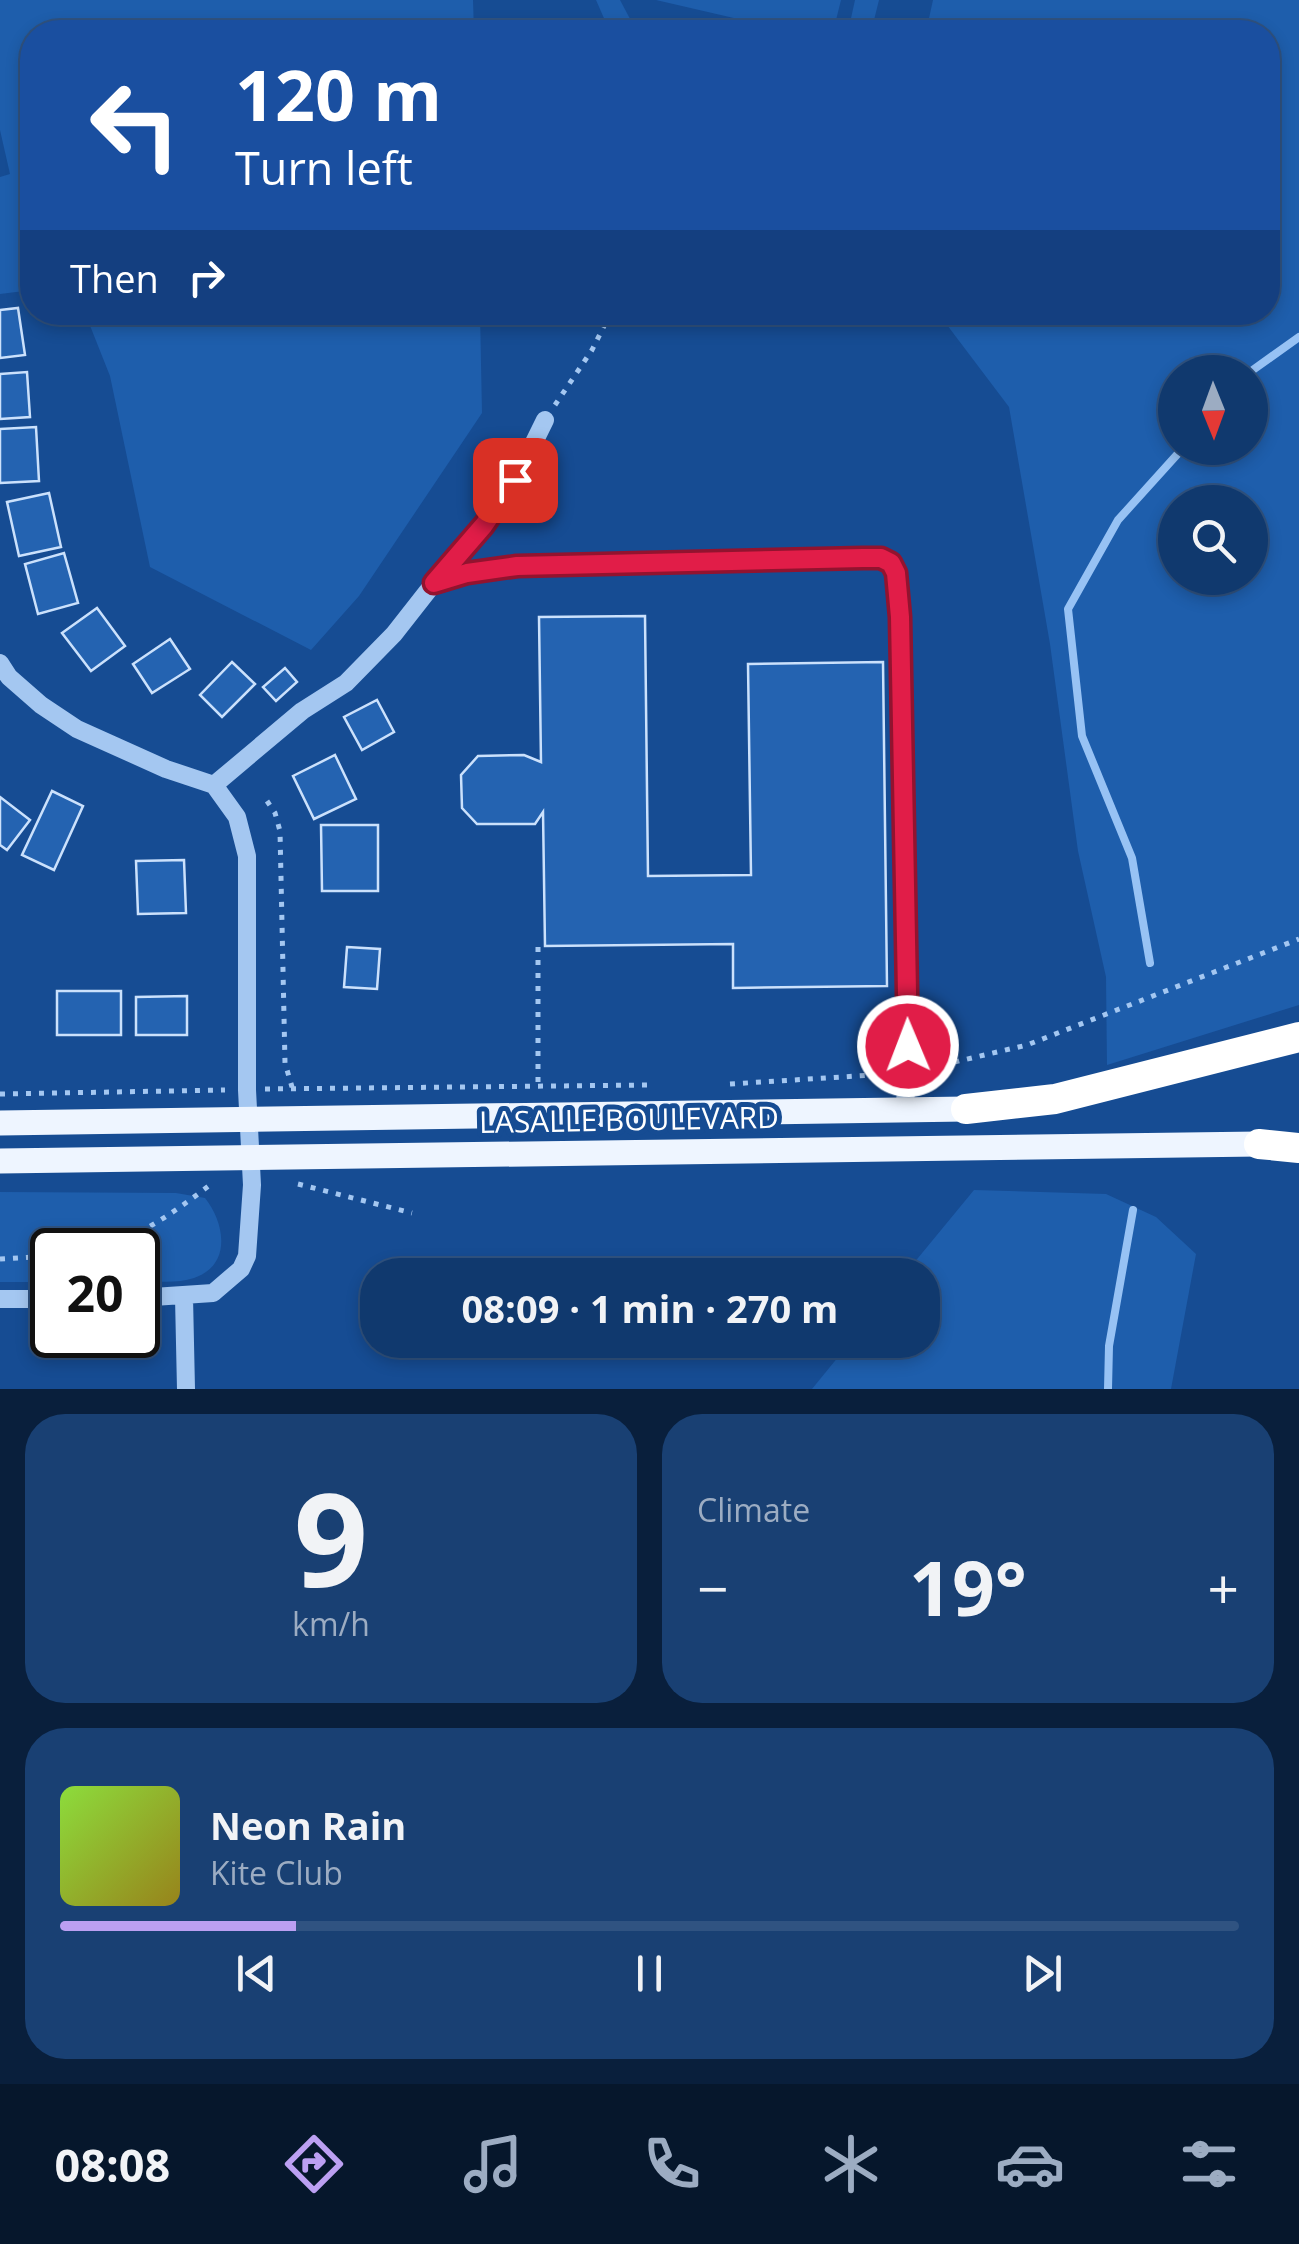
<!DOCTYPE html>
<html lang="en">
<head>
<meta charset="utf-8">
<style>
	body { margin:0; font-family:"Open Sans",sans-serif; background:#194073; color:#f1f3f6; height:100vh; display:flex; flex-direction:column; font-size:38px; white-space:nowrap }
	* { box-sizing:border-box; margin:0 }
	p { font-size:32px; color:#9cacc2 }
	.icon { flex:none; width:55px; height:55px; fill:none; stroke:currentColor; stroke-width:2; stroke-linecap:round; stroke-linejoin:round }
	.map { position:relative; height:1389px; overflow:hidden }
	.sheet { display:flex; flex-direction:column; gap:25px; padding:25px; background:#091f3c; flex:1 }
	.sheet>* { flex:none }
	.hud { position:absolute; left:20px; top:20px; width:1260px; height:305px; border-radius:40px; box-shadow:0 5px 15px #0003,0 0 0 2px #305381; background:#1a4fa0; color:#fff; overflow:hidden }
	.needle { width:65px; rotate:179deg }
	.buttons { position:absolute; left:1158px; top:355px; display:grid; gap:20px }
	.buttons a { display:grid; place-items:center; width:110px; height:110px; border-radius:50%; background:#10396e; box-shadow:0 5px 15px #0003,0 0 0 2px #305381; font-size:50px }
	.speed { position:absolute; left:30px; top:1228px; display:flex; gap:20px; font-size:50px; font-weight:700; text-align:center }
	.speed>* { display:grid; place-content:center; width:130px; height:130px; border-radius:50%; background:#10396e; box-shadow:0 5px 15px #0003,0 0 0 2px #305381; line-height:1 }
	.speed .limit { border:5px solid #111; border-radius:15px; background:#fff; color:#111 }
	.pin { position:absolute; display:grid; place-items:center; width:85px; height:85px; color:#fff; margin:-42px; border-radius:20px; box-shadow:0 5px 15px #0006 }
	.me { position:absolute; width:110px; margin:-55px; rotate:359deg; stroke-linejoin:round; filter:drop-shadow(0 0 8px #0008) }
	.turn { display:flex; align-items:center; gap:35px; height:210px; padding:0 50px; font-size:45px }
	.turn .icon { width:130px; height:130px; stroke-width:2.5 }
	.turn b { display:block; font-size:70px; line-height:85px }
	.then { display:flex; align-items:center; height:95px; padding:0 50px; background:#0003; gap:20px; font-size:38px }
	.big { font-size:75px; font-weight:700; line-height:1.1 }
	.sheet .widget { flex:1; display:flex; flex-direction:column; justify-content:center; gap:15px; min-width:0; padding:0 35px; border-radius:40px; background:#194073 }
	.sheet .dial { align-items:center; gap:0 }
	.dial b { font-size:130px; line-height:1 }
	.song { display:flex; align-items:center; gap:30px }
	.cover { width:120px; height:120px; border-radius:15px; background:linear-gradient(135deg,hsl(90 70% 55%),hsl(50 70% 35%)) }
	.played { height:10px; border-radius:5px; background:linear-gradient(90deg,#bca0f2 20%,#305381 20%) }
	.keys { display:flex; justify-content:space-around; direction:ltr }
	.heat { display:flex; justify-content:space-between; align-items:center; font-size:55px; direction:ltr }
	.sheet .tiles { flex:1; display:grid; gap:25px; grid-template-columns:1fr 1fr }
	.widget:last-child { grid-column:span 2 }
	.trip { position:absolute; left:360px; top:1258px; width:580px; height:100px; border-radius:40px; background:#10396e; box-shadow:0 5px 15px #0003,0 0 0 2px #305381; font-weight:700; line-height:100px; text-align:center }
	.tabs { display:flex; height:160px; justify-content:space-around; align-items:center; background:#06172c; color:#9cacc2 }
	.tabs .icon { width:70px; height:70px }
	.tabs .selected { color:#bca0f2 }
	.tabs b { font-size:45px; color:#f1f3f6 }
	.map>svg:first-child { display:block }
	.green { fill:#1e5eac; fill-rule:evenodd }
	.lines { fill:none; stroke-linecap:round; stroke-linejoin:round }
	.stream { stroke:#97c2f4; stroke-width:8 }
	.building { fill:#2463b1; stroke:#cbe1fc; stroke-width:2.5 }
	.path { stroke:#a4c7f1; stroke-width:5; stroke-dasharray:5 8; stroke-linecap:butt }
	.minor { stroke:#a4c7f1; stroke-width:18 }
	.major { stroke:#eef5ff; stroke-width:25 }
	.highway { stroke:#fff; stroke-width:30 }
	.route-casing { stroke:#92132f; stroke-width:25 }
	.route { stroke:#e11d48; stroke-width:18 }
	.labels { text-anchor:middle; dominant-baseline:central; stroke-width:10; stroke-linejoin:round; paint-order:stroke }
	.street-label { font-size:30px; fill:#fff; stroke:#164c93 }
</style>
</head>
<body>
<div class="map">
<svg width="1299" height="1389" viewBox="0 0 1299 1389">
	<rect width="100%" height="100%" fill="#164c93"/>
	<!-- green -->
	<path class="green" d="M0,0h473l1,32h-442v258l-32,4v-117l10,-3 -10,-44z
		M596,0h24l17,32h-27z
		M656,0h185l-8,32h-39z
		M855,0h24l-8,32h-23z
		M933,0h366v1005l-192,60 -1,-88 -28,-126 -28,-207 -41,-237 -71,-94 330,-1v-280h-342zM1250,372v76h-75v-76zM1175,502h75v76h-75z
		M85,313h395l2,100 -123,183 -48,54 -161,-83 -40,-191z
		M974,1190l132,4 50,23 40,37 -25,135h-359l40,-49h70v-65h-18z
		M0,1192l176,1 29,5c20,25 27,67 -11,80 -17,6 -39,3 -56,3v-31h-86v32h-52z"/>
	<g class="lines">
		<!-- stream -->
		<path class="stream" d="M1250,372l49,-35
			M1150,963l-18,-105 -50,-122 -14,-127 50,-89 65,-72
			M1108,1389l1,-43 24,-136"/>
	</g>
	<!-- building -->
	<path class="building" d="M18,308l7,47 -25,3v-48z
		M27,372l3,45 -30,2v-45z
		M36,427l3,54 -39,2v-54z
		M49,493l12,54 -42,9 -12,-54z
		M64,553l14,50 -40,11 -13,-50z
		M97,608l28,38 -34,25 -29,-38z
		M645,616l3,260 103,-1 -3,-211 135,-2 4,324 -154,2v-44l-188,2 -2,-134 -8,12h-58l-15,-16 -1,-33 17,-19 46,-1 17,7 -2,-145z
		M170,639l20,30 -38,24 -19,-29z
		M232,662l23,22 -33,33 -22,-22z
		M285,668l12,14 -21,19 -13,-14z
		M377,700l17,32 -32,18 -18,-33z
		M335,755l21,44 -42,20 -21,-43z
		M52,791l31,15 -29,64 -32,-15z
		M0,797l30,23 -23,30 -7,-5z
		M321,825h57v66h-56z
		M184,860l2,53 -48,1 -2,-53z
		M347,947l33,2 -3,40 -33,-2z
		M57,991h64v44h-64z
		M187,996v39h-51v-38z"/>
	<g class="lines">
		<!-- path -->
		<path class="path" d="M555,405l37,-55 19,-38
			M267,801l8,12 5,18 5,232 7,24
			M538,947v137
			M929,1068l98,-23 272,-106
			M730,1084l159,-10
			M265,1089l384,-4
			M0,1094l225,-4
			M298,1184l114,29
			M90,1250c46,-10 83,-37 120,-65
			M0,1259l52,-3"/>
		<!-- minor -->
		<path class="minor" d="M434,583l50,-58 31,-44 30,-61
			M0,663l9,14 32,28 36,24 89,40 48,16 23,32 10,39v234l5,95 -5,71 -6,13 -28,24 -75,5
			M214,785l88,-74 44,-28 48,-49 40,-51 33,-10 50,-7 346,-8 18,1 10,4 5,10 4,44 8,456 -4,38
			M184,1297l2,92
			M0,1299h52"/>
		<!-- major -->
		<path class="major" d="M0,1123l966,-14
			M0,1161l1259,-17"/>
		<!-- highway -->
		<path class="highway" d="M966,1109l89,-10 244,-62
			M1259,1144l40,4"/>
	</g>
	<g class="lines">
		<!-- route casing -->
		<g class="route-casing">
			<path id="route" d="M515,480l-31,45 -50,58 33,-10 50,-7 346,-8h18l10,5 5,10 4,44 8,429"/>
		</g>
		<!-- route -->
		<use href="#route" class="route"/>
	</g>
	<g class="labels">
		<!-- street labels -->
		<g class="street-label">
			<text transform="translate(629 1119) rotate(-1)">LASALLE BOULEVARD</text>
		</g>
	</g>
</svg>
<div class="buttons">
<a><svg class="needle" viewBox="-14 -14 28 28"><path d="M0-13l5 13h-10z" fill="#e53935"/><path d="M0 13l5-13h-10z" fill="#9cacc2"/></svg></a>
<a><svg class="icon" aria-label="search" viewBox="0 0 24 24"><circle cx="10" cy="10" r="6"/><path d="M15 15l6 6"/></svg></a>
</div>
<div class="speed"><div class="limit">20</div></div>
<div class="pin" style="left:515px;top:480px;background:#d93025"><svg class="icon" aria-label="arrive" viewBox="0 0 24 24"><path d="M6 21V4h12l-3 4 3 4H6"/></svg></div>
<svg class="me" style="left:908px;top:1046px" viewBox="-20 -20 40 40"><circle r="17" fill="#e11d48" stroke="#fff" stroke-width="3"/><path d="M0-11L8 9 0 5-8 9z" fill="#fff"/></svg>
<div class="trip">08:09 · 1 min · 270 m</div>
<div class="hud">
<div class="turn"><svg class="icon" aria-label="left" viewBox="0 0 24 24"><path d="M17 20v-9H6M10 6l-5 5 5 5"/></svg><div><b>120 m</b>Turn left</div></div>
<div class="then">Then<svg class="icon" aria-label="right" viewBox="0 0 24 24"><path d="M7 20v-9h11M14 6l5 5-5 5"/></svg></div>
</div>
</div>
<section class="sheet">
<div class="tiles">
<div class="widget dial"><b>9</b><p>km/h</p></div>
<div class="widget"><p>Climate</p>
<div class="heat"><a>−</a><b class="big">19°</b><a>+</a></div>
</div>
<div class="widget">
<div class="song"><i class="cover"></i><div><b>Neon Rain</b><p>Kite Club</p></div></div>
<div class="played"></div>
<div class="keys"><svg class="icon" aria-label="previous" viewBox="0 0 24 24"><path d="M18 5L8 12l10 7zM5 5v14"/></svg><svg class="icon" aria-label="pause" viewBox="0 0 24 24"><path d="M8 5v14M16 5v14"/></svg><svg class="icon" aria-label="next" viewBox="0 0 24 24"><path d="M6 5l10 7-10 7zM19 5v14"/></svg></div>
</div>
</div>
</section>
<nav class="tabs">
<b>08:08</b>
<svg class="icon selected" aria-label="directions" viewBox="0 0 24 24"><path d="M12 3l9 9-9 9-9-9zM9 14v-3h6M13 9l2 2-2 2"/></svg>
<svg class="icon" aria-label="music" viewBox="0 0 24 24"><path d="M9 18V5l10-2v13"/><circle cx="6" cy="18" r="3"/><circle cx="16" cy="16" r="3"/></svg>
<svg class="icon" aria-label="phone" viewBox="0 0 24 24"><path d="M5 4h4l2 5-3 2q2 4 5 5l2-3 5 2v4C11 20 4 13 5 4z"/></svg>
<svg class="icon" aria-label="climate" viewBox="0 0 24 24"><path d="M12 3v18M4 7l16 10M4 17L20 7"/></svg>
<svg class="icon" aria-label="car" viewBox="0 0 24 24"><path d="M5 17H2v-5l4-1 3-4h7l3 4 3 1v5h-3M9 17h6M6 11h13"/><circle cx="7" cy="17" r="2"/><circle cx="17" cy="17" r="2"/></svg>
<svg class="icon" aria-label="filters" viewBox="0 0 24 24"><path d="M4 7h16M4 17h16"/><circle cx="9" cy="7" r="2"/><circle cx="15" cy="17" r="2"/></svg>
</nav>
</body>
</html>
